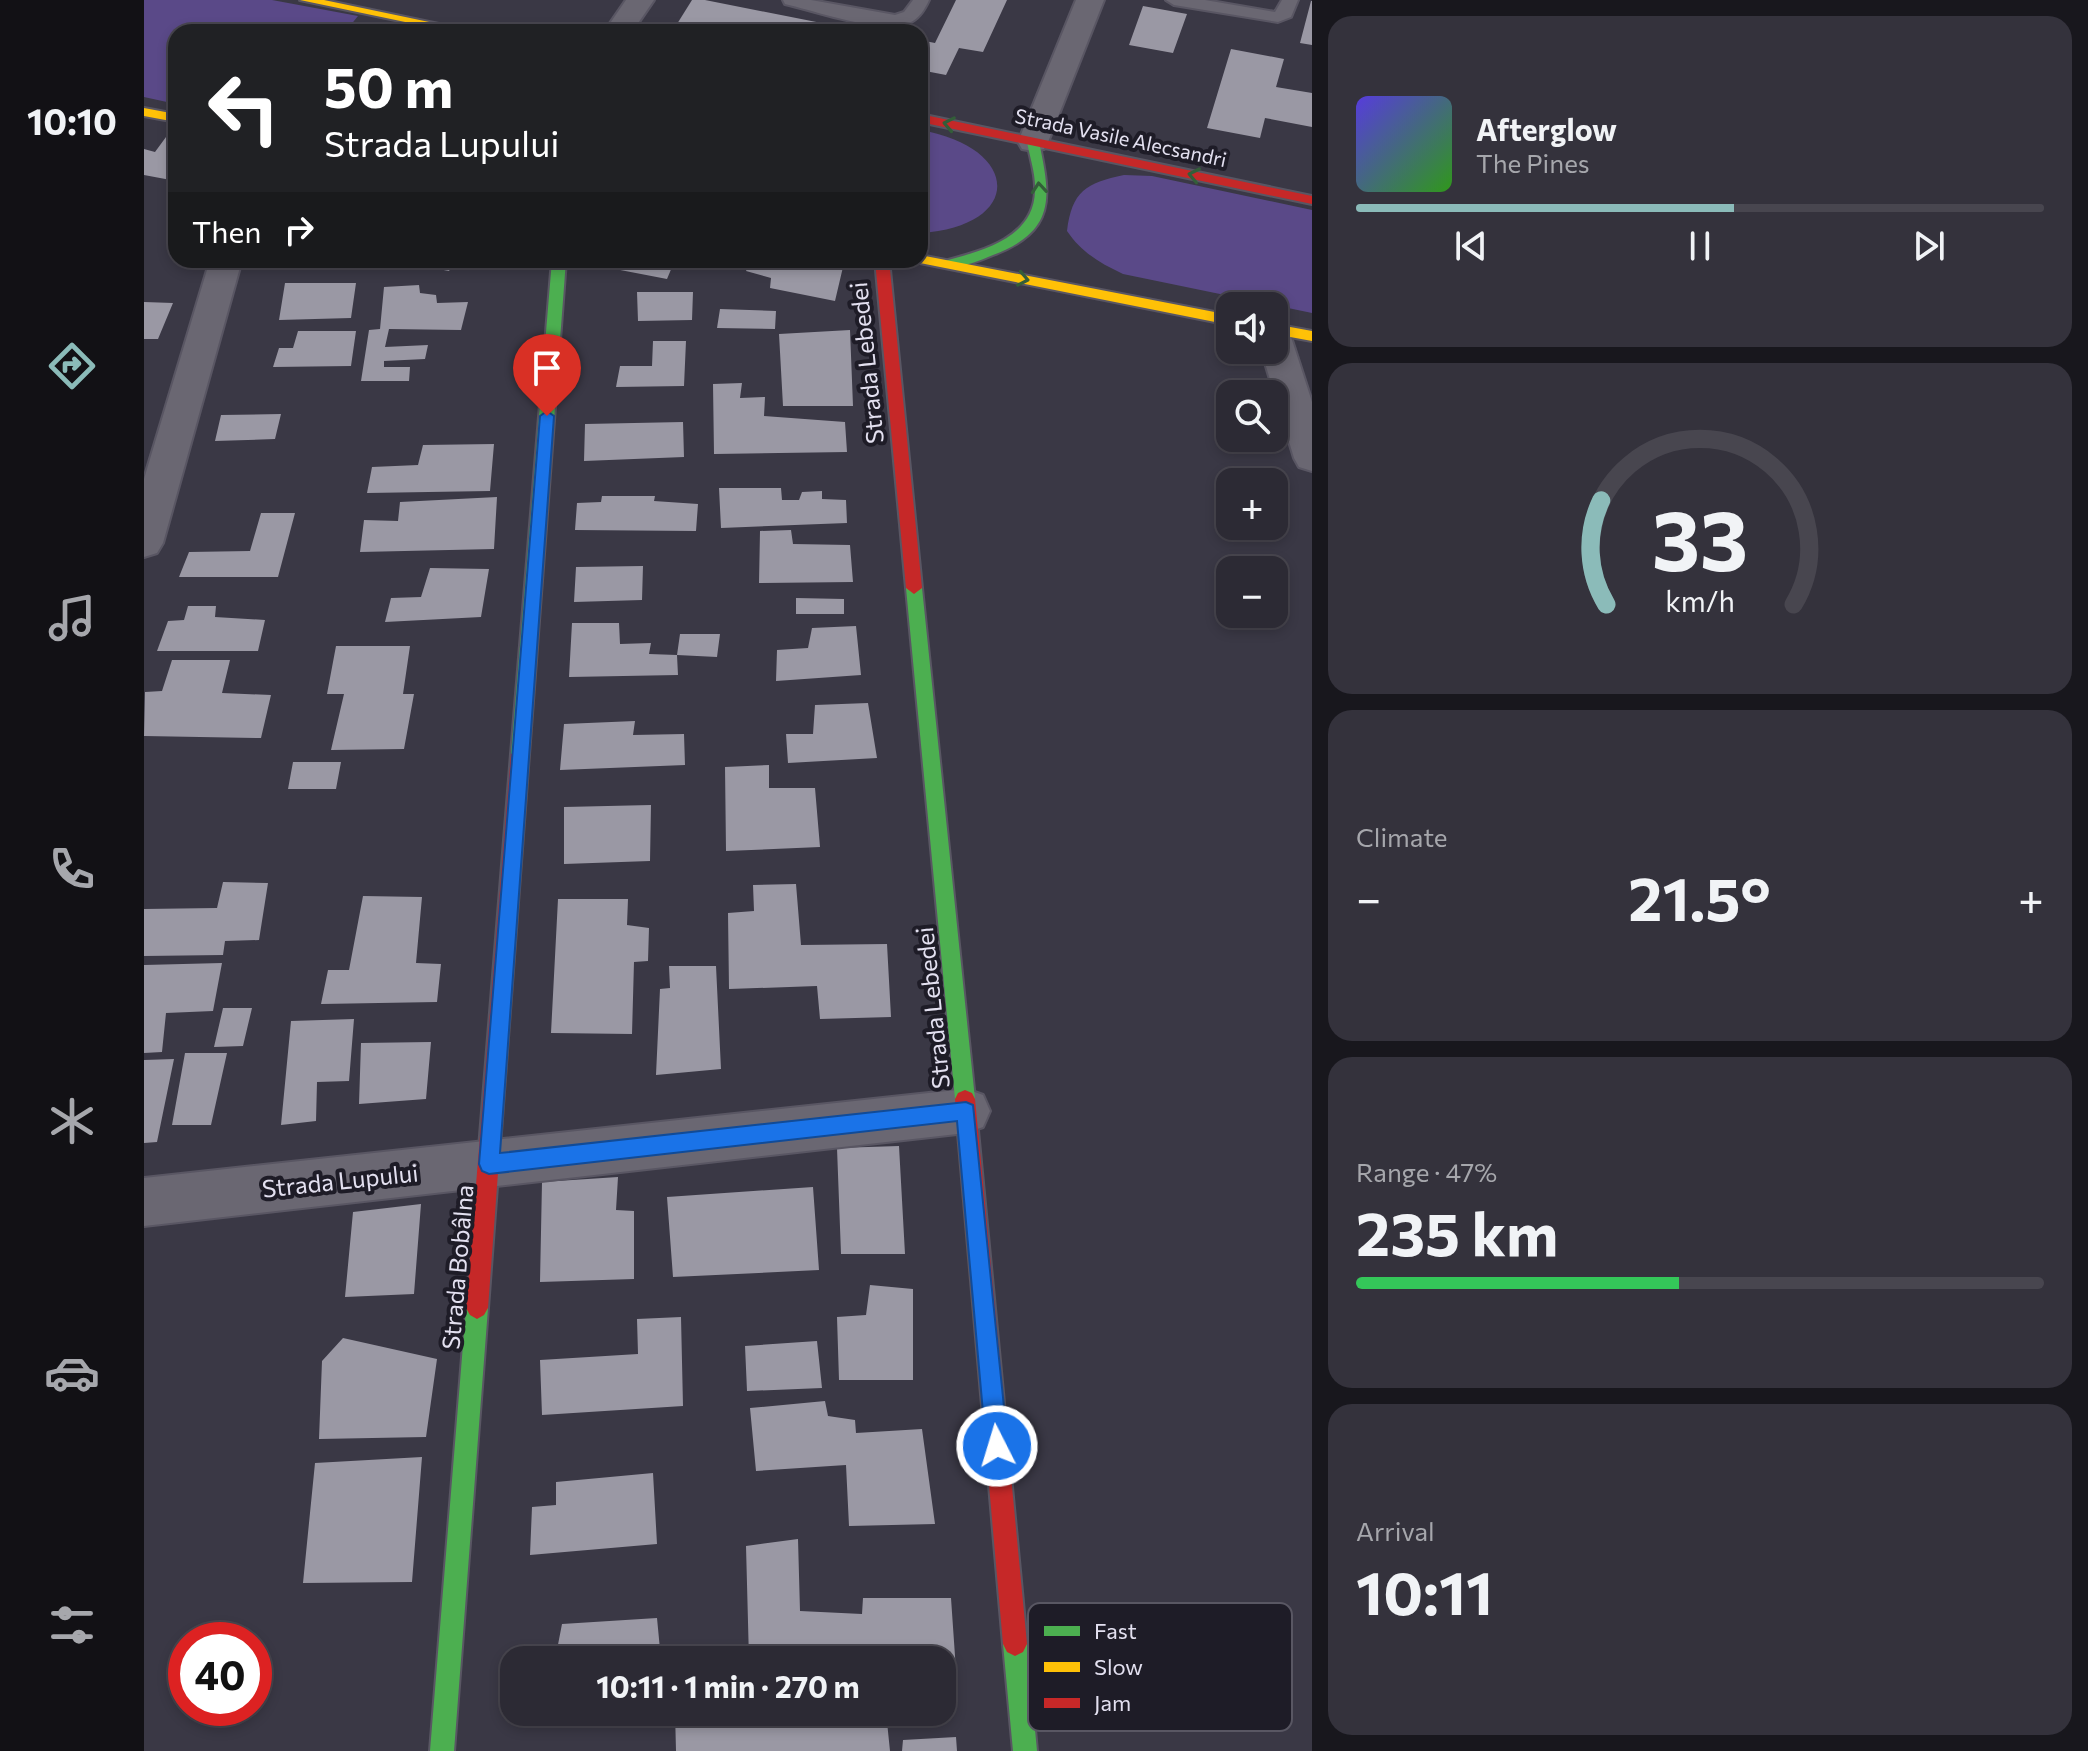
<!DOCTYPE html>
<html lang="en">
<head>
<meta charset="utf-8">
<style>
	body { margin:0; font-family:Commissioner,sans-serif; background:#34323c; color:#f1f3f6; height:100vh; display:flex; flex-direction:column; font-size:30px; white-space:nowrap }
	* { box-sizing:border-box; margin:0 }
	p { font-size:26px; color:#a6a7ac }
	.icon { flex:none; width:44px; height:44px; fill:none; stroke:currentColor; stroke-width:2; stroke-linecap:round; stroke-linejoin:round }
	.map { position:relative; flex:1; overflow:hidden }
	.side { display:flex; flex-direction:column; gap:16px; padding:16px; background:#18171d; width:776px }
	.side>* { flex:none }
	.banner { position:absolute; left:24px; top:24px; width:760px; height:244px; border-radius:24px; box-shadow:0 4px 12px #0003,0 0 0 2px #48464f; background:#202124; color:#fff; overflow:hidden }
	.fabs { position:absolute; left:1072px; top:292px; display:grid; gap:16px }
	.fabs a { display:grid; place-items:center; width:72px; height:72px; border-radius:16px; background:#2c2a34; box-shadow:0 4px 12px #0003,0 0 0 2px #48464f; font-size:40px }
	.speed { position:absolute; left:24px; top:1622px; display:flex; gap:16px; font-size:40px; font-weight:700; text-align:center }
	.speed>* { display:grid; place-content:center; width:104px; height:104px; border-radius:50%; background:#2c2a34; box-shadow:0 4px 12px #0003,0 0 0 2px #48464f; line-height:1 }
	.speed .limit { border:12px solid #d22; background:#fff; color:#111 }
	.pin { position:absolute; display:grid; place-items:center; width:68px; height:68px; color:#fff; margin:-82px -34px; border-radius:50% 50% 50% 0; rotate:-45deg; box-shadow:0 0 8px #0007 }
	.pin .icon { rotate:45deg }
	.me { position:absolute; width:88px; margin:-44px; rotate:355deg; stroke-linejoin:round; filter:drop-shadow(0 0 6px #0008) }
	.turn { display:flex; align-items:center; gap:28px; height:168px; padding:0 24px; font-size:36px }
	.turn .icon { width:104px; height:104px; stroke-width:2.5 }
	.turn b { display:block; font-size:56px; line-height:68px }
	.then { display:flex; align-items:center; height:76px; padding:0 24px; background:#0003; gap:16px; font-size:30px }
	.big { font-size:60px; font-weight:700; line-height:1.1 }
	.side .tile { flex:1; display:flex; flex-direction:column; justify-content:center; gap:12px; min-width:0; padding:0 28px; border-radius:24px; background:#34323c }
	.side .dial { align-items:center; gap:0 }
	.dial svg { height:208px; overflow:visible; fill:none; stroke:#48464f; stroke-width:7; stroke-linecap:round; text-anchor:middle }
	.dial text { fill:#f1f3f6; stroke:none }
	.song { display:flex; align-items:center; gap:24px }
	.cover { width:96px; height:96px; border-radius:12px; background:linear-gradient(135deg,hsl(250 70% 55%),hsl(110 70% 35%)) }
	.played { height:8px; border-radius:4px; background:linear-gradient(90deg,#8bbbb9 55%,#48464f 55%) }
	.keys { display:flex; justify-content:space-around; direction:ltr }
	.heat { display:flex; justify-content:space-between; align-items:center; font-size:44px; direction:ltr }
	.charge { height:12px; border-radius:6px; background:linear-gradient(90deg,#34c759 47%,#48464f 0) }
	.trip { position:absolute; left:356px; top:1646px; width:456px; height:80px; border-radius:24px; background:#2c2a34; box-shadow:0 4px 12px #0003,0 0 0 2px #48464f; font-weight:700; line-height:80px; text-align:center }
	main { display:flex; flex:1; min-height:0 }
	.tabs { display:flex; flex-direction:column; width:144px; justify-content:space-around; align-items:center; background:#121115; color:#a6a7ac }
	.tabs .icon { width:56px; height:56px }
	.tabs .on { color:#8bbbb9 }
	.tabs b { font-size:36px; color:#f1f3f6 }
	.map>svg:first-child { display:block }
	.green { fill:#5a4988 }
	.building { fill:#9a98a4 }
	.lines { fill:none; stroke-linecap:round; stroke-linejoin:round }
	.lane-casing { stroke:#595663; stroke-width:4 }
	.street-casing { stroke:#595663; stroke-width:4 }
	.fast-casing { stroke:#595663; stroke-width:4 }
	.slow-casing { stroke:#595663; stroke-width:4 }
	.jam-casing { stroke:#595663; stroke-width:4 }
	.lane { fill:#6a6772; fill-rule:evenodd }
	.street { fill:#6a6772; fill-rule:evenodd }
	.fast { fill:#4caf50; fill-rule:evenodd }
	.slow { fill:#ffc107; fill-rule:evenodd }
	.jam { fill:#c62828; fill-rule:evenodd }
	.oneway { stroke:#335e39 }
	.route { fill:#1a73e8; stroke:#114b97; stroke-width:2 }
	.labels { text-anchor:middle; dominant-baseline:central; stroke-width:8; stroke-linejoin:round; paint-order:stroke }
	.far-street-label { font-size:20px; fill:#e3e0f0; stroke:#1e1c27 }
	.street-label { font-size:24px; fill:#e3e0f0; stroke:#1e1c27 }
	.key { fill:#1e1c27; stroke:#595763; stroke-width:2 }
	.key-label { font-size:22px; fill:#e3e0f0 }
</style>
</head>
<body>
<main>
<nav class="tabs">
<b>10:10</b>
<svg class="icon on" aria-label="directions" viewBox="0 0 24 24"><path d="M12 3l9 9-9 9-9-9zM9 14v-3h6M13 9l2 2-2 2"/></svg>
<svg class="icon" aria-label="music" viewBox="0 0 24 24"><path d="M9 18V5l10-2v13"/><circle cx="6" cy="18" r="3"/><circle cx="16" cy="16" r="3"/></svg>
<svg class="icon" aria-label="phone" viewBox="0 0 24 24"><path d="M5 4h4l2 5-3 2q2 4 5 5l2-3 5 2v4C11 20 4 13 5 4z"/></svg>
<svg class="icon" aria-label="climate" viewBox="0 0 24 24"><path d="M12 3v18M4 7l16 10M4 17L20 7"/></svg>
<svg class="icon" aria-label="car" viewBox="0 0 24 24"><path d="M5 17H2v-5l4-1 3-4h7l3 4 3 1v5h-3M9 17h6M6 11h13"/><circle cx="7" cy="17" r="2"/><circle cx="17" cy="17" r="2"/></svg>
<svg class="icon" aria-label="filters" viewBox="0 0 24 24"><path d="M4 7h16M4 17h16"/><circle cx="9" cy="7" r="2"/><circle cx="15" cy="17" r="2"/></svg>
</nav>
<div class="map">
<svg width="1168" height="1751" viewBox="0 0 1168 1751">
	<rect width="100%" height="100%" fill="#3a3845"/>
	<!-- green -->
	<path class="green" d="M0,0h128l86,16 -13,16h-169v72l-32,-7z
		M776,130c101,17 105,96 0,103z
		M980,175l28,1 160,34v103l-189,-39c-23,-11 -41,-21 -56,-43 5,-40 19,-48 57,-56z"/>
	<!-- building -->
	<path class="building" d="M548,0h13l162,32h-146l-44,-8z
		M812,0h51l-24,52 -24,-4 -13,27 -26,-5v-30l15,3z
		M1167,1h1v44l-12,-2z
		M999,6l44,8 -14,39 -44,-8z
		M1087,49l53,10 -8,28 36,6v34l-47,-9 -5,20 -53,-10z
		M22,137l10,2v42l-32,-6v-26l11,3z
		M195,260h67l-4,6h-64z
		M281,260h30l-6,11 -27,-5z
		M447,260h84l-8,19 -78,-15z
		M607,260h57l35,7 -8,34 -65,-13 1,-10 -25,-7z
		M141,283h71l-5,35 -72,2z
		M275,285l1,8 16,2 1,8 31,-1 -7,28 -72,-1 -4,18 43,-2 -3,14 -41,2v6h26l-1,14h-48l8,-51 11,-1 4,-42z
		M493,292h56l-1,28 -54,1z
		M0,302l29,1 -15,36h-14z
		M576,309l56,2 -1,18 -58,-1z
		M706,330l3,76h-70l-4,-72z
		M154,331h58l-5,35 -78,1 6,-19h14z
		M509,341h33l-2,45 -68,1 4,-21h32z
		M598,383l-2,15 25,-1 -1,19 81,6 2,30 -133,2 -1,-70z
		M137,414l-6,25 -60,2 6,-26z
		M539,422l1,35 -100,4 1,-37z
		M350,444l-4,47 -123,2 5,-26 46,-2 5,-20z
		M575,488h62l1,12h17l3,-8 20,-1v8l24,1 1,23 -126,5z
		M458,496h53l-1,5 44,3 -2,27 -121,-1 2,-27 24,-1z
		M353,497l-3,52 -134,3 4,-32 34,1 2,-19z
		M117,513h34l-17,64h-99l10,-25 61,-1z
		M647,530l2,14 57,1 3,37 -94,1 1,-52z
		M499,566l-1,34 -68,2 2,-35z
		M286,568l59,1 -8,48 -96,5 6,-24 30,-1z
		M652,598l48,1v15h-48z
		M44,606h28l-1,11 50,3 -7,31h-101l11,-30 16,-1z
		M428,623h47l1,21 31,-1 -2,11 28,1 3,-21h40l-3,23 -40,-2 1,20 -109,2z
		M712,626l5,49 -85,6 1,-31 31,-2 4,-20z
		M192,646h74l-7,48h11l-10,55 -73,1 13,-56h-17z
		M28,660h58l-8,33 49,2 -10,43 -117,-2 1,-44 17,-1z
		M724,703l9,55 -89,5 -2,-29h27l2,-29z
		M491,721l-2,14 51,-1 1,31 -125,5 4,-46z
		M149,762h48l-5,27h-48z
		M625,765v23h46l5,59 -94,4 -1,-84z
		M507,805l-1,56 -86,3v-57z
		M79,882l45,1 -9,57 -34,1 -2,14 -79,1v-47l73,-1z
		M652,884l5,61 86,-1 4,73 -71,2 -3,-33 -88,3 -1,-76 26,-2 -1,-26z
		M219,896l59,1 -6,66 25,1 -4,38 -116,2 7,-34h21z
		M414,899h70l-1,26 22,3 -1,33 -14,1 -2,72 -81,-1z
		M78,963l-9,48 -47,2 -4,39 -18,1v-88z
		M525,966h47l5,103 -65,6 4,-86 10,-1z
		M79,1008h29l-9,38 -29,1z
		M210,1019l-5,62 -32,1 -1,39 -35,4 10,-104z
		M287,1042l-5,57 -67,5 2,-61z
		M41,1053h42l-16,72h-39z
		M30,1059l-17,83 -13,1v-83z
		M755,1146l6,108h-64l-4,-106z
		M474,1177l-2,33 18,1v68l-94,3 2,-100z
		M669,1187l6,83 -146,7 -6,-80z
		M277,1204l-7,90 -69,3 8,-85z
		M726,1285l43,4v91h-74l-2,-63 29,-2z
		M537,1317l2,89 -141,9 -2,-55 98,-6 -1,-35z
		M199,1338l94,21 -11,78 -107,2 3,-78z
		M673,1341l5,47 -75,3 -2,-45z
		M681,1401l3,15 27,4 1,13 66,-4 13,95 -86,2 -3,-61 -90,6 -6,-63z
		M278,1457l-10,125 -109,1 12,-120z
		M509,1473l4,71 -127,11 2,-48 24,-2v-23z
		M654,1539l2,72 62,3 1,-16h88l6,87 -15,1v-26h-193l-3,-114z
		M513,1618l4,42h-106l7,-36z
		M531,1712h211l4,39h-214z
		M812,1737l1,14h-55l1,-11z"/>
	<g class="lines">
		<!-- lane casing -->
		<g class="lane-casing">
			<path id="lane" d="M639,0h28l84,15 9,-3 9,-12h16c-4,9 -10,19 -20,23 -31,11 -93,-12 -124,-19z
				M1022,0h39l70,12 7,-12h16l-7,17 -13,5 -104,-17z"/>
		</g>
		<!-- street casing -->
		<g class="street-casing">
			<path id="street" d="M482,0h28l-22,32h-28z
				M932,0h28l-56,142 -4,7 -11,2 -11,-2 -4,-7z
				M66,260h32l-79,283 -6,10 -13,4v-78z
				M1130,326l12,3 5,8 21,65v69l-13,-4 -5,-9 -33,-108h13z
				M822,1089l17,6 7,16 -7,16 -17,6 -822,93v-48z"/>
		</g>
		<!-- fast casing -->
		<g class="fast-casing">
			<path id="fast" d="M889,138l6,4c12,56 17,89 -46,113 -14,6 -34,14 -49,12v-6c38,-10 90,-23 91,-70 1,-16 -5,-33 -8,-49z
				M408,260h14l-37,494 -9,7 -9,-7z
				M770,582l8,6 53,511 -3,6 -7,3 -7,-3 -3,-6 -49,-511z
				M333,1297l7,4 4,7 -34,443h-24l36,-443 4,-7z
				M871,1632l8,4 4,8 10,107h-24l-10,-107 4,-8z"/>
		</g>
		<!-- slow casing -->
		<g class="slow-casing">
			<path id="slow" d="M156,0h24l153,32h-24z
				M0,108l32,6v8l-32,-6z
				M776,255l310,60v10l-315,-63 -1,-2h6z
				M1130,324l38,7v10l-38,-7z"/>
		</g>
		<!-- jam casing -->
		<g class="jam-casing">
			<path id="jam" d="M776,114l392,82v8l-392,-82z
				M731,260h14l33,328 -8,6 -8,-6z
				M376,747l9,7 -41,554 -4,7 -7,4 -7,-4 -4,-7 45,-554z
				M821,1090l7,3 3,6 52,545 -4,8 -8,4 -8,-4 -4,-8 -48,-545 3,-6z"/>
		</g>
		<!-- lane -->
		<use href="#lane" class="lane"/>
		<!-- street -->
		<use href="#street" class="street"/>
		<!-- fast -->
		<use href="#fast" class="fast"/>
		<!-- slow -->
		<use href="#slow" class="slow"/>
		<!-- jam -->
		<use href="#jam" class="jam"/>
	</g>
	<!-- one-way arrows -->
	<defs><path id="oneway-chevron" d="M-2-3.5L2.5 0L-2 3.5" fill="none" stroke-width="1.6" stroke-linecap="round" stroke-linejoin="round" transform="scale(2)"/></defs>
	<g class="oneway">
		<use href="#oneway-chevron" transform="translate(805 124) rotate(-169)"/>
		<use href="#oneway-chevron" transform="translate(1050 175) rotate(-168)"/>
		<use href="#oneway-chevron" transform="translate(895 188) rotate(-95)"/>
		<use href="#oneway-chevron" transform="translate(879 279) rotate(11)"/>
	</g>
	<!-- route -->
	<path class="route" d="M403,411l7,5 -54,737 466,-51 7,3 35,341 -3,8 -8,4 -8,-4 -3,-8 -29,-325 -468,53 -7,-3 -3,-7 61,-748z"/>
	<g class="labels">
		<!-- far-street labels -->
		<g class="far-street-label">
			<text transform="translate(977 137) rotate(12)">Strada Vasile Alecsandri</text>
		</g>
		<!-- street labels -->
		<g class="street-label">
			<text transform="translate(722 363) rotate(-96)">Strada Lebedei</text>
			<text transform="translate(788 1008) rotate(-96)">Strada Lebedei</text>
			<text transform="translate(196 1180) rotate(-6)">Strada Lupului</text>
			<text transform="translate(313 1267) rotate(-85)">Strada Bobâlna</text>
		</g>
	</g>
	<!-- legend -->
	<rect x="884" y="1603" width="264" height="128" rx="12" class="key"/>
	<rect x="900" y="1626" width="36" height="10" fill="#4caf50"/>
	<rect x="900" y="1662" width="36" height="10" fill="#ffc107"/>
	<rect x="900" y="1698" width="36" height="10" fill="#c62828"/>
	<g class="key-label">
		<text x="950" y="1639">Fast</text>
		<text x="950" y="1675">Slow</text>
		<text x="950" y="1711">Jam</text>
	</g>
</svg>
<div class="fabs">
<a><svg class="icon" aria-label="sound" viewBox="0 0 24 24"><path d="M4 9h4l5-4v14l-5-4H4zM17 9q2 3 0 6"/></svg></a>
<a><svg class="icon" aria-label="search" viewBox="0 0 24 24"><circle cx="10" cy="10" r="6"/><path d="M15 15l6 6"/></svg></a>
<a>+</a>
<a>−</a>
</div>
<div class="speed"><div class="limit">40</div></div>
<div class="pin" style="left:403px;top:416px;background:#d93025"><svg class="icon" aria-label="arrive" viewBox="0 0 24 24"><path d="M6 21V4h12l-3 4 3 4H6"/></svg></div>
<svg class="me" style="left:853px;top:1446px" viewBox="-20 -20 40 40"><circle r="17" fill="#1a73e8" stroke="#fff" stroke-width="3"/><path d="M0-11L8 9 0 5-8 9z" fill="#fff"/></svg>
<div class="trip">10:11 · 1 min · 270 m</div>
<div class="banner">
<div class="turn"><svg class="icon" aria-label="left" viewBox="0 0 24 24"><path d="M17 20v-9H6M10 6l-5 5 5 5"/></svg><div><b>50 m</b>Strada Lupului</div></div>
<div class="then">Then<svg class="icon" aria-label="right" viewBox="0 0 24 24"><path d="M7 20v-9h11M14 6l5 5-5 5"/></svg></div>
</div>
</div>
<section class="side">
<div class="tile">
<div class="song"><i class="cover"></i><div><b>Afterglow</b><p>The Pines</p></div></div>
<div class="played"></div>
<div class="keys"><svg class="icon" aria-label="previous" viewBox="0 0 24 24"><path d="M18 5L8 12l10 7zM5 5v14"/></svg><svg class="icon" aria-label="pause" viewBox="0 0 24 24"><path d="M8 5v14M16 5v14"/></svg><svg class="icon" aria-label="next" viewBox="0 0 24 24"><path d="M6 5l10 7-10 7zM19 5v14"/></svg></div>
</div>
<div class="tile dial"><svg viewBox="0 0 100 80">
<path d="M14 69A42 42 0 1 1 86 69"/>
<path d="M14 69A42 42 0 0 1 12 29" stroke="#8bbbb9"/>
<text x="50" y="56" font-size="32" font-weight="700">33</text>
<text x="50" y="72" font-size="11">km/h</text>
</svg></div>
<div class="tile"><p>Climate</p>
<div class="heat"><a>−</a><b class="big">21.5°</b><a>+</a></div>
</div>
<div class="tile"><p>Range · 47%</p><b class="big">235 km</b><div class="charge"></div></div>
<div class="tile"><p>Arrival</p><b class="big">10:11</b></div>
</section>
</main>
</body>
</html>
